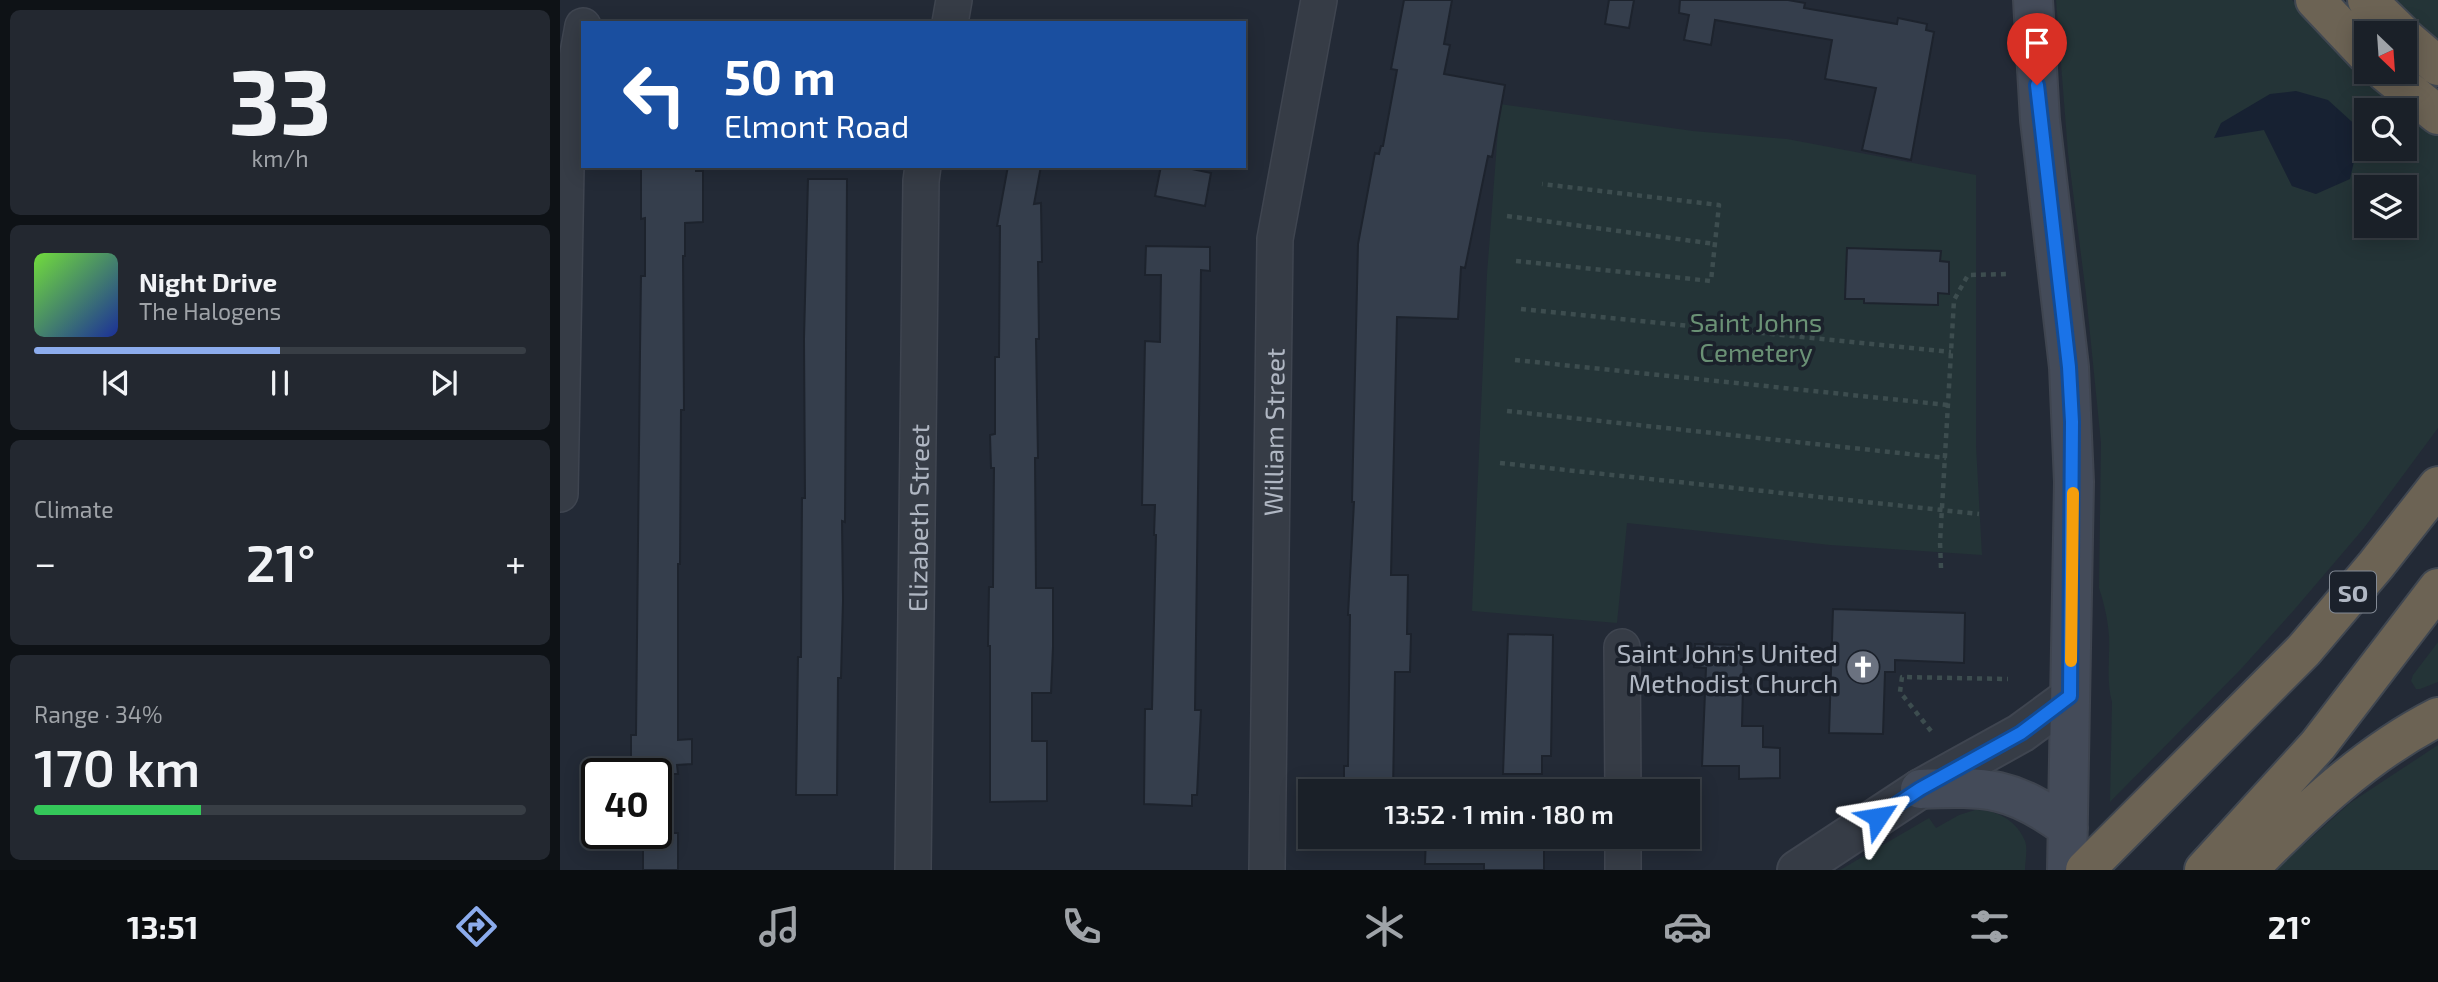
<!DOCTYPE html>
<html lang="en">
<head>
<meta charset="utf-8">
<style>
	body { margin:0; font-family:"Exo 2",sans-serif; background:#232830; color:#f1f3f6; height:100vh; display:flex; flex-direction:column; font-size:26px; white-space:nowrap }
	* { box-sizing:border-box; margin:0 }
	p { font-size:23px; color:#9fa3a8 }
	.icon { flex:none; width:38px; height:38px; fill:none; stroke:currentColor; stroke-width:2; stroke-linecap:round; stroke-linejoin:round }
	.map { position:relative; flex:1; overflow:hidden }
	.drawer { display:flex; flex-direction:column; gap:10px; padding:10px; background:#0e1216; width:560px }
	.drawer>* { flex:none }
	.banner { position:absolute; left:21px; top:21px; width:665px; height:147px; border-radius:0px; box-shadow:0 4px 18px #0003,0 0 0 2px #383e45; background:#1a4fa0; color:#fff; overflow:hidden }
	.needle { width:46px; rotate:155deg }
	.controls { position:absolute; left:1794px; top:21px; display:grid; gap:14px }
	.controls a { display:grid; place-items:center; width:63px; height:63px; border-radius:0px; background:#1a2028; box-shadow:0 4px 18px #0003,0 0 0 2px #383e45; font-size:35px }
	.speed { position:absolute; left:21px; top:758px; display:flex; gap:14px; font-size:35px; font-weight:700; text-align:center }
	.speed>* { display:grid; place-content:center; width:91px; height:91px; border-radius:50%; background:#1a2028; box-shadow:0 4px 18px #0003,0 0 0 2px #383e45; line-height:1 }
	.speed .limit { border:4px solid #111; border-radius:10px; background:#fff; color:#111 }
	.pin { position:absolute; display:grid; place-items:center; width:60px; height:60px; color:#fff; margin:-72px -30px; border-radius:50% 50% 50% 0; rotate:-45deg; box-shadow:0 0 7px #0007 }
	.pin .icon { rotate:45deg }
	.me { position:absolute; width:77px; margin:-38px; rotate:57deg; stroke-linejoin:round; filter:drop-shadow(0 0 5px #0008) }
	.turn { display:flex; align-items:center; gap:24px; height:147px; padding:0 28px; font-size:32px }
	.turn .icon { width:91px; height:91px; stroke-width:2.5 }
	.turn b { display:block; font-size:49px; line-height:60px }
	.big { font-size:52px; font-weight:600; line-height:1.1 }
	.drawer .tile { flex:1; display:flex; flex-direction:column; justify-content:center; gap:10px; min-width:0; padding:0 24px; border-radius:10px; background:#232830 }
	.drawer .dial { align-items:center; gap:0 }
	.dial b { font-size:91px; line-height:1 }
	.song { display:flex; align-items:center; gap:21px }
	.cover { width:84px; height:84px; border-radius:10px; background:linear-gradient(135deg,hsl(100 70% 55%),hsl(230 70% 35%)) }
	.played { height:7px; border-radius:4px; background:linear-gradient(90deg,#8caced 50%,#383e45 50%) }
	.keys { display:flex; justify-content:space-around; direction:ltr }
	.heat { display:flex; justify-content:space-between; align-items:center; font-size:38px; direction:ltr }
	.charge { height:10px; border-radius:5px; background:linear-gradient(90deg,#34c759 34%,#383e45 0) }
	.trip { position:absolute; left:738px; top:779px; width:402px; height:70px; border-radius:0px; background:#1a2028; box-shadow:0 4px 18px #0003,0 0 0 2px #383e45; font-weight:600; line-height:70px; text-align:center }
	.menu { display:flex; height:112px; justify-content:space-around; align-items:center; background:#0a0d10; color:#9fa3a8 }
	.menu .icon { width:49px; height:49px }
	.menu .selected { color:#8caced }
	.menu b { font-size:32px; color:#f1f3f6 }
	main { display:flex; flex:1; min-height:0 }
	.map>svg:first-child { display:block }
	.green { fill:#243437; fill-rule:evenodd }
	.water { fill:#172132 }
	.building { fill:#353e4c; stroke:#1d232d; stroke-width:2 }
	.lines { fill:none; stroke-linecap:round; stroke-linejoin:round }
	.minor-casing { stroke:#3f4550; stroke-width:38 }
	.tertiary-casing { stroke:#3f4550; stroke-width:42 }
	.secondary-casing { stroke:#3f4550; stroke-width:42 }
	.motorway-casing { stroke:#404751; stroke-width:42 }
	.path { stroke:#3d4d4f; stroke-width:4.5; stroke-dasharray:5 5; stroke-linecap:butt }
	.minor { stroke:#363c46; stroke-width:35 }
	.tertiary { stroke:#363c46; stroke-width:38 }
	.secondary { stroke:#444b59; stroke-width:38 }
	.motorway { stroke:#6c6354; stroke-width:38 }
	.route-casing { stroke:#114b97; stroke-width:18 }
	.route { stroke:#1a73e8; stroke-width:12 }
	.slow { stroke:#f59e0b; stroke-width:12 }
	.labels { text-anchor:middle; dominant-baseline:central; stroke-width:7; stroke-linejoin:round; paint-order:stroke }
	.shield { fill:#1b212b; stroke:#838a95; stroke-width:2 }
	.shield-label { font-size:24px; font-weight:bold; fill:#b0b7c3 }
	.park-label { font-size:26px; fill:#6a9175; stroke:#1b212b }
	.street-label { font-size:26px; fill:#b0b7c3; stroke:#1b212b }
	.poi-label { font-size:26px; fill:#b0b7c3; stroke:#1b212b; text-anchor:end }
</style>
</head>
<body>
<main>
<section class="drawer">
<div class="tile dial"><b>33</b><p>km/h</p></div>
<div class="tile">
<div class="song"><i class="cover"></i><div><b>Night Drive</b><p>The Halogens</p></div></div>
<div class="played"></div>
<div class="keys"><svg class="icon" aria-label="previous" viewBox="0 0 24 24"><path d="M18 5L8 12l10 7zM5 5v14"/></svg><svg class="icon" aria-label="pause" viewBox="0 0 24 24"><path d="M8 5v14M16 5v14"/></svg><svg class="icon" aria-label="next" viewBox="0 0 24 24"><path d="M6 5l10 7-10 7zM19 5v14"/></svg></div>
</div>
<div class="tile"><p>Climate</p>
<div class="heat"><a>−</a><b class="big">21°</b><a>+</a></div>
</div>
<div class="tile"><p>Range · 34%</p><b class="big">170 km</b><div class="charge"></div></div>
</section>
<div class="map">
<svg width="1878" height="870" viewBox="0 0 1878 870">
	<rect width="100%" height="100%" fill="#232a36"/>
	<!-- green -->
	<path class="green" d="M1496,0h236l84,88 28,22h-38v39h38v-38l34,25v292l-74,100 -70,82 -53,59 -131,133 2,-100c-6,-21 -2,-44 -3,-66 -1,-16 -5,-33 -10,-48l2,-145 -15,-149 -18,-141zM1704,130l52,64 -24,-8zM1806,187h38v39h-38z
		M1827,0h51v46z
		M940,104l193,27 94,8 189,36v271l6,109 -152,-10 -203,-22 -10,100 -145,-12 15,-337z
		M1878,642v40l-18,7h-4l-5,-8 2,-6z
		M1878,745v125h-163l75,-67z
		M1415,810c20,-1 42,10 50,31 3,8 0,21 0,29h-185l89,-52 7,10 23,-13z"/>
	<!-- water -->
	<path class="water" d="M1736,91l32,9 33,30 -11,49 -34,15 -24,-8 -28,-56 -50,8 7,-15 49,-29z"/>
	<!-- building -->
	<path class="building" d="M844,0h48l-8,44 6,1 -6,29 61,11 -13,72 -4,-1 -23,112 -4,-1 -3,52 -61,-2 -6,258h17l-1,59h4l-1,38h-15l-2,119h-49v-25h4l2,-151h-2l6,-113h-2l6,-258 17,-91 4,1 2,-8h2l14,-76 -6,-1z
		M1049,0h25l-5,28 -24,-4z
		M1120,0h108l17,3 -1,5 93,16 1,-6 29,6 -1,6 8,2 -23,128 -49,-10 14,-62 -51,-9 7,-39 -117,-20 -4,25 -27,-5 5,-25 -10,-2z
		M81,166h55v5h7v51l-18,1v33h-2l1,154h-3l-1,154h-2v176l14,-1v25l-15,1 1,9h-47v-39h5l4,-384 1,-75h4v-58l-4,1z
		M448,166h33l-7,38 7,-1 1,59h-4l1,77h-3l2,119h-3l1,130h17v59l-2,46h-19v48h15v60l-57,1v-156h-2l1,-59h4l1,-119h-3l-1,-33 5,-1v-77h4l1,-131h-3z
		M601,166h17l33,7 -6,33 -50,-10z
		M248,179h39l-2,343 -3,-1 1,79 -2,78h-3l-1,117h-41l2,-138h3l1,-159h3l-1,-159z
		M586,246l64,1v24l-9,-1 -6,440h6l-4,85h-5v11l-48,-2 1,-95h7l4,-174h-2l1,-30h-13l3,-164 15,1 1,-67h-16z
		M1287,248l94,3 -1,10 9,1v32l-11,-1v12l-74,-2v-4h-19z
		M1273,609l132,4 -1,50 -69,-3v12h-10l-2,62 -54,-1z
		M948,634l45,1 -2,121h-9v18h-39z
		M1135,644l49,1 -2,81h21v21l17,1v30l-41,1v-13h-37l4,-98 -12,-1z
		M83,833h35v37h-35z
		M866,836h118v34h-60v-6h-59z"/>
	<g class="lines">
		<!-- minor casing -->
		<g class="minor-casing">
			<g id="minor">
				<path d="M390,23l4,-23"/>
				<path d="M0,494l7,-381 16,-87"/>
				<path d="M1062,647l1,144"/>
				<path d="M1063,836v34"/>
				<path id="s1" d="M353,870l8,-689 2,-15"/>
				<path id="s2" d="M707,870l8,-631 44,-239"/>
			</g>
		</g>
		<!-- tertiary casing -->
		<g class="tertiary-casing">
			<path id="tertiary" d="M1237,870l123,-81 101,-56 49,-36"/>
		</g>
		<!-- secondary casing -->
		<g class="secondary-casing">
			<path id="secondary" d="M1473,0l7,120 29,247 5,115 -7,388
				M1360,789c67,-3 93,-2 148,39"/>
		</g>
		<!-- motorway casing -->
		<g class="motorway-casing">
			<path id="motorway" d="M1755,0l51,54
				M1807,0l34,33
				M1844,37l34,29
				M1825,72l53,43
				M1525,870l219,-220 72,-85 62,-79
				M1644,870l114,-125 120,-157
				M1688,870c57,-58 117,-116 190,-153"/>
		</g>
		<!-- path -->
		<path class="path" d="M947,216l208,28
			M956,261l195,20 8,-76 -177,-21
			M961,309l430,43
			M955,360l433,45
			M947,411l439,47
			M940,463l479,51
			M1381,568l-1,-26 14,-242 14,-25 38,-1
			M1371,731l-31,-39 2,-15 106,2"/>
		<!-- minor -->
		<use href="#minor" class="minor"/>
		<!-- tertiary -->
		<use href="#tertiary" class="tertiary"/>
		<!-- secondary -->
		<use href="#secondary" class="secondary"/>
		<!-- motorway -->
		<use href="#motorway" class="motorway"/>
	</g>
	<g class="lines">
		<!-- route casing -->
		<g class="route-casing">
			<path id="route" d="M1318,817l42,-28 101,-56 49,-37 2,-274 -3,-55 -32,-282"/>
		</g>
		<!-- route -->
		<use href="#route" class="route"/>
		<!-- slow -->
		<path class="slow" d="M1511,661l2,-168"/>
	</g>
	<!-- icons -->
	<defs>
		<g id="church-disc" transform="scale(1.75)"><circle r="9.5" fill="#6b7280" stroke="#1b212b"/><path d="M-1.2-6h2.4v3.5h3.3v2.4h-3.3V6h-2.4V-.1h-3.3v-2.4h3.3Z" fill="#fff"/></g>
	</defs>
	<g fill-rule="evenodd">
		<use href="#church-disc" x="1303" y="667"/>
	</g>
	<g class="labels">
		<!-- shield labels -->
		<rect class="shield" x="1770" y="571.5" width="46" height="41" rx="5"/>
		<g class="shield-label">
			<text x="1793" y="592">SO</text>
		</g>
		<!-- park labels -->
		<g class="park-label">
			<text x="1196" y="321">Saint Johns<tspan x="1196" dy="30">Cemetery</tspan></text>
		</g>
		<!-- street labels -->
		<g class="street-label">
			<text stroke="none"><textPath href="#s2" startOffset="438">William Street</textPath></text>
			<text stroke="none"><textPath href="#s1" startOffset="352">Elizabeth Street</textPath></text>
		</g>
		<!-- poi labels -->
		<g class="poi-label">
			<text x="1278" y="652">Saint John's United<tspan x="1278" dy="30">Methodist Church</tspan></text>
		</g>
	</g>
</svg>
<div class="controls">
<a><svg class="needle" viewBox="-14 -14 28 28"><path d="M0-13l5 13h-10z" fill="#e53935"/><path d="M0 13l5-13h-10z" fill="#9fa3a8"/></svg></a>
<a><svg class="icon" aria-label="search" viewBox="0 0 24 24"><circle cx="10" cy="10" r="6"/><path d="M15 15l6 6"/></svg></a>
<a><svg class="icon" aria-label="layers" viewBox="0 0 24 24"><path d="M12 4l9 5-9 5-9-5zM3 14l9 5 9-5"/></svg></a>
</div>
<div class="speed"><div class="limit">40</div></div>
<div class="pin" style="left:1477px;top:85px;background:#d93025"><svg class="icon" aria-label="arrive" viewBox="0 0 24 24"><path d="M6 21V4h12l-3 4 3 4H6"/></svg></div>
<svg class="me" style="left:1318px;top:817px" viewBox="-20 -20 40 40"><path d="M0-17L14 15 0 8-14 15z" fill="#1a73e8" stroke="#fff" stroke-width="4"/></svg>
<div class="trip">13:52 · 1 min · 180 m</div>
<div class="banner">
<div class="turn"><svg class="icon" aria-label="left" viewBox="0 0 24 24"><path d="M17 20v-9H6M10 6l-5 5 5 5"/></svg><div><b>50 m</b>Elmont Road</div></div>
</div>
</div>
</main>
<nav class="menu">
<b>13:51</b>
<svg class="icon selected" aria-label="directions" viewBox="0 0 24 24"><path d="M12 3l9 9-9 9-9-9zM9 14v-3h6M13 9l2 2-2 2"/></svg>
<svg class="icon" aria-label="music" viewBox="0 0 24 24"><path d="M9 18V5l10-2v13"/><circle cx="6" cy="18" r="3"/><circle cx="16" cy="16" r="3"/></svg>
<svg class="icon" aria-label="phone" viewBox="0 0 24 24"><path d="M5 4h4l2 5-3 2q2 4 5 5l2-3 5 2v4C11 20 4 13 5 4z"/></svg>
<svg class="icon" aria-label="climate" viewBox="0 0 24 24"><path d="M12 3v18M4 7l16 10M4 17L20 7"/></svg>
<svg class="icon" aria-label="car" viewBox="0 0 24 24"><path d="M5 17H2v-5l4-1 3-4h7l3 4 3 1v5h-3M9 17h6M6 11h13"/><circle cx="7" cy="17" r="2"/><circle cx="17" cy="17" r="2"/></svg>
<svg class="icon" aria-label="filters" viewBox="0 0 24 24"><path d="M4 7h16M4 17h16"/><circle cx="9" cy="7" r="2"/><circle cx="15" cy="17" r="2"/></svg>
<b>21°</b>
</nav>
</body>
</html>
